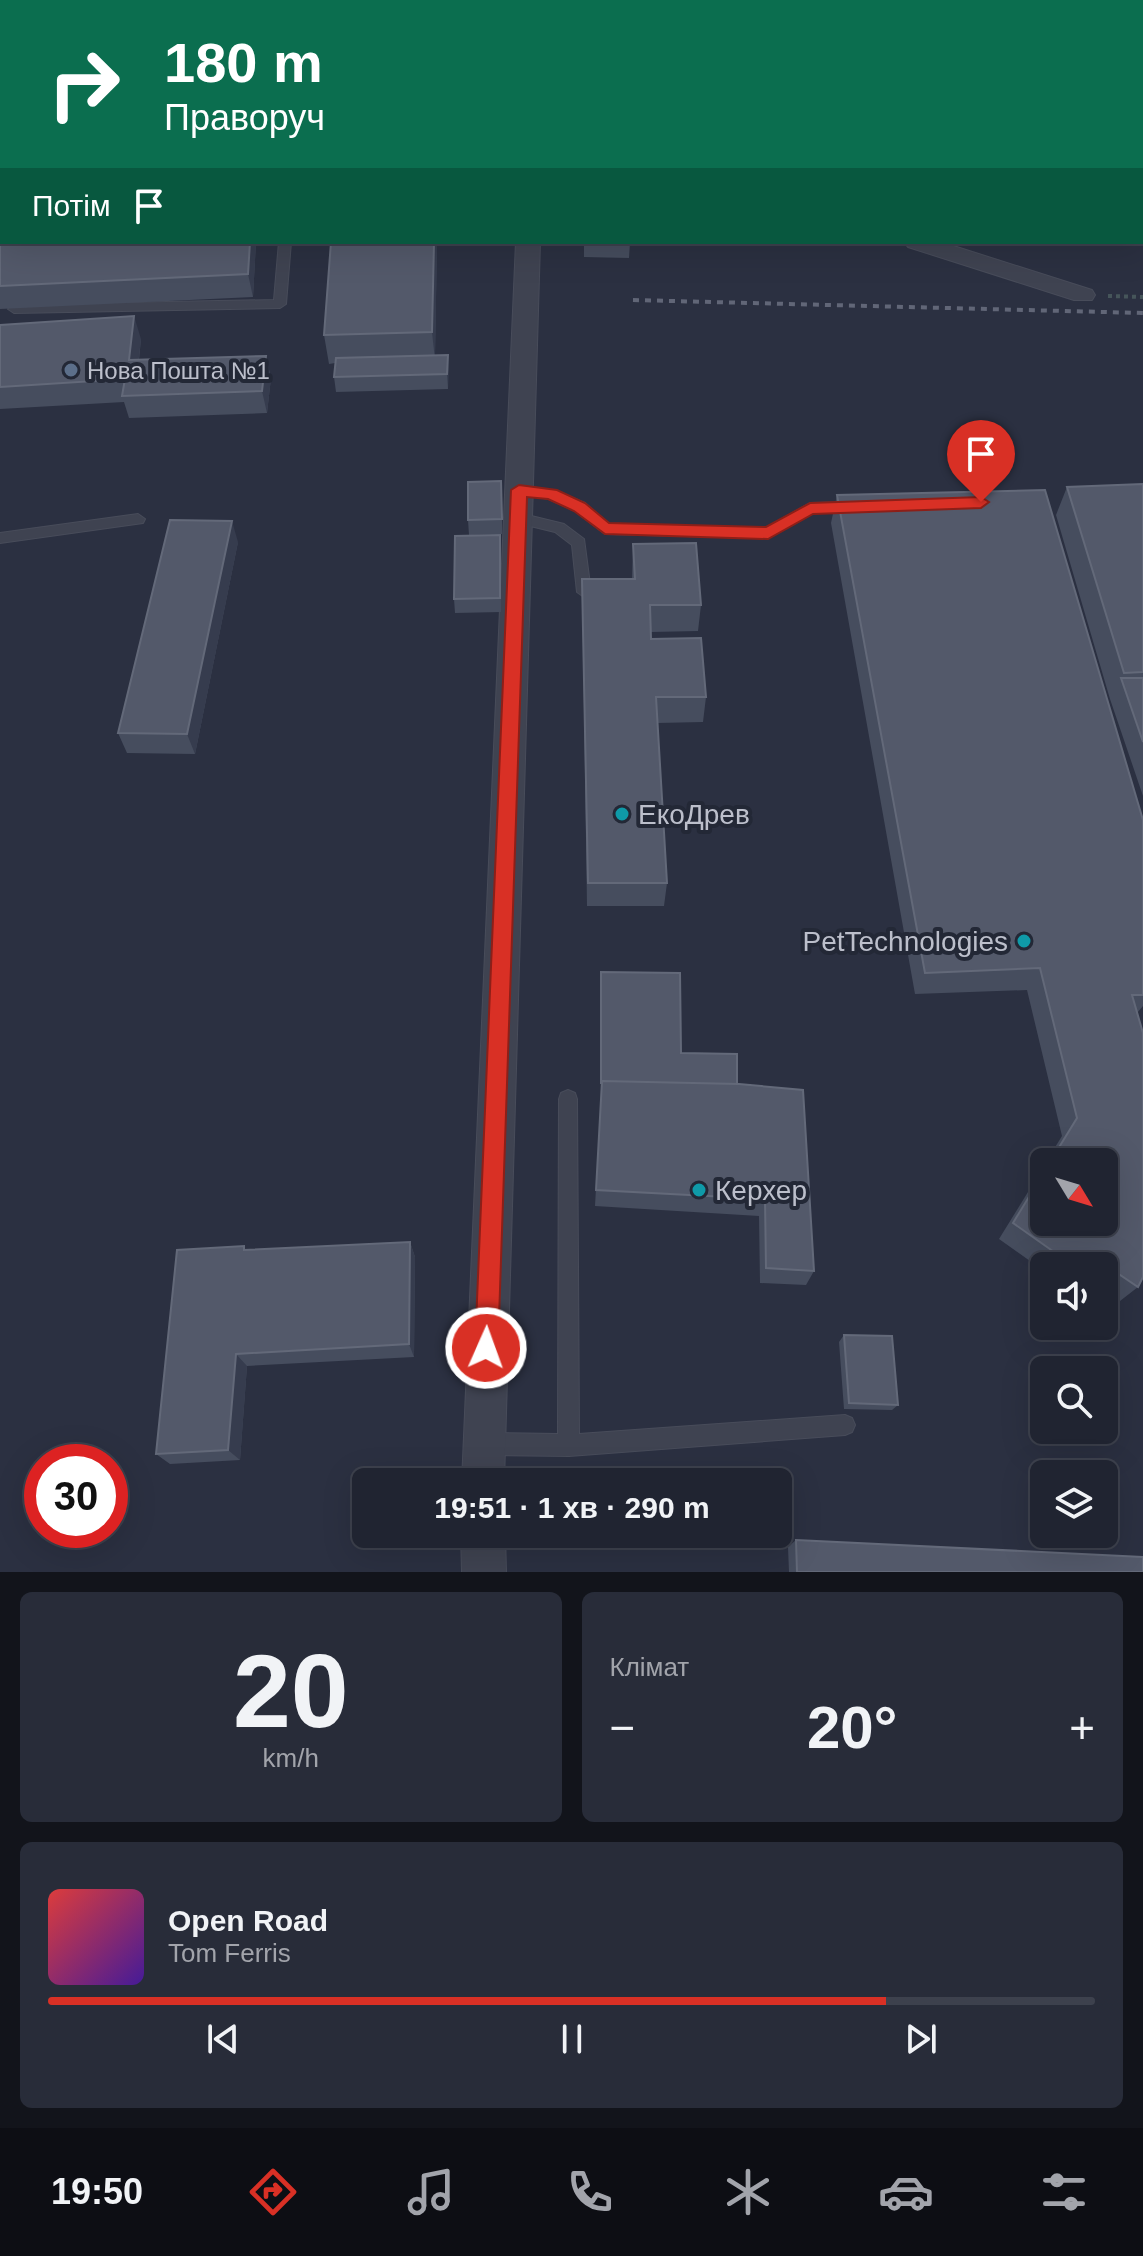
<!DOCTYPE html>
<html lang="uk">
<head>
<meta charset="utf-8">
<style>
	body { margin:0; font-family:Arial,sans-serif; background:#282c39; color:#f1f3f6; height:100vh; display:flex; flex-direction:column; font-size:30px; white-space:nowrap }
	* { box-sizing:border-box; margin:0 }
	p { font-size:26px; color:#a2a4ab }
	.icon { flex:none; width:44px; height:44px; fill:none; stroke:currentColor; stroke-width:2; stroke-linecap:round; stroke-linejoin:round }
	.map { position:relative; height:1572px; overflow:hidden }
	.sheet { display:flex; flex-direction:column; gap:20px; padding:20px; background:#12141b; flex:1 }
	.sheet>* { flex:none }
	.guide { position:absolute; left:0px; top:0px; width:1144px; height:244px; box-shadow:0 8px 32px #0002,0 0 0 2px #3d414d; background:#0b6e4f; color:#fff; overflow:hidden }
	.needle { width:52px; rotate:128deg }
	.fabs { position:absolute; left:1030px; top:1148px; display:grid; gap:16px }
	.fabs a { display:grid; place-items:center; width:88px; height:88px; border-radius:12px; background:#202431; box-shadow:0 8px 32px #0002,0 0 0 2px #3d414d; font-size:40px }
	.speed { position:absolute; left:24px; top:1444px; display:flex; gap:16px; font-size:40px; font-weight:700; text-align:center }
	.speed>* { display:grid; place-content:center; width:104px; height:104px; border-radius:50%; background:#202431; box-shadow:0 8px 32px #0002,0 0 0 2px #3d414d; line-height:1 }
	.speed .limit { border:12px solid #d22; background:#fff; color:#111 }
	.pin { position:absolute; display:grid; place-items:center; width:68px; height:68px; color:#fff; margin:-82px -34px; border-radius:50% 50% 50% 0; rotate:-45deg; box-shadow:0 0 8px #0007 }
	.pin .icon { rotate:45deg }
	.me { position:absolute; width:88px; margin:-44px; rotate:2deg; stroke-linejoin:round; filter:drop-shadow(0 0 6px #0008) }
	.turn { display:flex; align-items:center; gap:28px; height:168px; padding:0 32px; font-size:36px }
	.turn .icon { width:104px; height:104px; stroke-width:2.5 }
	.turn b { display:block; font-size:56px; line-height:68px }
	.then { display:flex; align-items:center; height:76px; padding:0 32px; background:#0003; gap:16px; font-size:30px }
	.big { font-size:60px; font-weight:800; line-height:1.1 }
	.sheet .widget { flex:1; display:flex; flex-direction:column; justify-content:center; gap:12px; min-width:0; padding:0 28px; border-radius:12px; background:#282c39 }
	.sheet .dial { align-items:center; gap:0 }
	.dial b { font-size:104px; line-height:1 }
	.song { display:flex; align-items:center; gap:24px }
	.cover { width:96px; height:96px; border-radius:12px; background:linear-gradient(135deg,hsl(0 70% 55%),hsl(260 70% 35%)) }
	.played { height:8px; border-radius:4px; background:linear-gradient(90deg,#d93025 80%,#3d414d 80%) }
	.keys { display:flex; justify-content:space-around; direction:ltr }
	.heat { display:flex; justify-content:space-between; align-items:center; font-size:44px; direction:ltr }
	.sheet .tiles { flex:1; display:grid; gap:20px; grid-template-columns:1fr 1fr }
	.widget:last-child { grid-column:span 2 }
	.trip { position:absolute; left:352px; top:1468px; width:440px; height:80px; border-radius:12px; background:#202431; box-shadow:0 8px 32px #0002,0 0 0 2px #3d414d; font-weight:800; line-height:80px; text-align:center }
	.menu { display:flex; height:128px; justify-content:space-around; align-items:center; background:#0d0e14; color:#a2a4ab }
	.menu .icon { width:56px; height:56px }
	.menu .selected { color:#d93025 }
	.menu b { font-size:36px; color:#f1f3f6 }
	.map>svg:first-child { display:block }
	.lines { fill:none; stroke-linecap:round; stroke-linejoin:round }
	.service-casing { stroke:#484c5a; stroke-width:2 }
	.minor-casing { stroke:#484c5a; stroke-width:2 }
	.tertiary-casing { stroke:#484c5a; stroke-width:2 }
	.secondary-casing { stroke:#484c5a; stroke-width:2 }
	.path { stroke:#46555a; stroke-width:4; stroke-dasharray:4 4; stroke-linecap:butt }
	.service { fill:#3f4351; fill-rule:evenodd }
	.minor { fill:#3f4351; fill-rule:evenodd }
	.tertiary { fill:#3f4351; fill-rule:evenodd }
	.secondary { fill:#4d5263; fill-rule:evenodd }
	.rail { stroke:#616677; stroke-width:4; stroke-dasharray:6 6; stroke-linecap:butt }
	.wall { fill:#464d5e }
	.shaded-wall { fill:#363c4e }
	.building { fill:#53596a; stroke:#636979; stroke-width:2 }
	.route { fill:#d93025; stroke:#8d1f18; stroke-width:2 }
	.service-dot { fill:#5c6f8a; stroke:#232836; stroke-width:3 }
	.culture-dot { fill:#0f9aa8; stroke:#232836; stroke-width:3 }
	.labels { text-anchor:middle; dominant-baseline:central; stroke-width:8; stroke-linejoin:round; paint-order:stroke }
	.far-poi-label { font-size:24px; fill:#bcbfcb; stroke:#232836; text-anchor:start }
	.poi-label { font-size:28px; fill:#bcbfcb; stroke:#232836; text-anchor:start }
</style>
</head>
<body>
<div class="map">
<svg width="1143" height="1572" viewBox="0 0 1143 1572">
	<rect width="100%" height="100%" fill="#2b3041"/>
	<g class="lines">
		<!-- service casing -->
		<g class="service-casing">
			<path id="service" d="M0,202h2v6h-2z
				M279,242h12l-5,62 -6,4 -266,5 -6,-4 6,-4 260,-5z
				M519,485l37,6 29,12 23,21 158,4 44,-25 46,-1 7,5 -7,5 -43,1 -45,25 -163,-4 -30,-23 -26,-12 -35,-6 -2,-3 2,-3z
				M519,513l45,11 20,15 7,53 -2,4 -5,1 -7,-5 -5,-47 -17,-13 -41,-10 -2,-4 2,-4z
				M138,514l7,5 -2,4 -143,20v-10z
				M568,1090l7,3 2,6 2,335 266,-19 7,3 3,7 -3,7 -7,3 -276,21 -85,-1 -7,-4 -4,-7 4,-7 7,-4 74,1 1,-335 2,-6z"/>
		</g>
		<!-- minor casing -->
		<g class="minor-casing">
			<path id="minor" d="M490,0h29l1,2h-29z
				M1142,93h1v12h-1z
				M516,242h24l-36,1240h-42z
				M904,242h37l151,48 3,5 -3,5h-18l-166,-53z
				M461,1534h44l1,38h-44z"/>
		</g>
		<!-- tertiary casing -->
		<g class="tertiary-casing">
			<path id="tertiary" d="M0,99h2v17h-2z"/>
		</g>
		<!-- secondary casing -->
		<g class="secondary-casing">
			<path id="secondary" d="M2,47v18l-2,1v-18z"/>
		</g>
		<!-- path -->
		<path class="path" d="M1108,296l35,1"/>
		<!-- service -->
		<use href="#service" class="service"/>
		<!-- minor -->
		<use href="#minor" class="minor"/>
		<!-- tertiary -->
		<use href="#tertiary" class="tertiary"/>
		<!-- secondary -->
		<use href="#secondary" class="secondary"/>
		<!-- rail -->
		<path class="rail" d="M98,0l8,2
			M135,0l9,2
			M633,300l510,13"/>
	</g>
	<!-- wall -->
	<path class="wall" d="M757,0h52l-1,2h-51z
		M861,0h53l-1,2h-52z
		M0,141h2v56h-2z
		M0,218l2,24h254l-3,55 -253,12z
		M437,242l-2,113h13v34l-112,3 -2,-15 1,-14 -6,1 -5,-29z
		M584,242h46l-1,16 -45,-1z
		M0,325l141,14 -2,21 127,-4 5,22 -4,35 -138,5 -5,-16 -124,7z
		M1143,484v312l-33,-97 -54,-184 11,-28z
		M837,495l306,325v186l-6,7 1,274 -18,14 -16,-11v-24h-60v5l-45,-32 45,-73v56l60,-60h-58l16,-26 -35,-146 -112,4 -84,-471z
		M502,496v38l-33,1 -1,-15z
		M500,535l1,77 -46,1 -1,-14z
		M238,542l-43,212 -68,-1 -9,-20z
		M633,544l68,61 -3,26 -47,1v7l55,58 -3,25 -46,1 10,160 -3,23h-77l-5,-327h50z
		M601,972l80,81 56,31 77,187 -8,14 -46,-2 -1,-67 -164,-10 6,-109z
		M410,1242l5,15 -1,100 -167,9 -7,94 -70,4 -14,-10 91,-204z
		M844,1335l54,70 -6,5 -48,-1 -5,-67z
		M796,1540l347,32h-354l-1,-25z"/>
	<!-- shaded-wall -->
	<path class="shaded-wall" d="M250,242h6l-3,55 -5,-23z
		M434,242h3l-2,118 -3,-28z
		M134,316l7,23 -5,43 -7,-22z
		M448,355l1,15 -1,19 -1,-15z
		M266,356l5,22 -4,35 -5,-22z
		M232,521l6,21 -43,212 -8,-20z
		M410,1242l5,15 -1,100 -5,-13z
		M236,1354l11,12 -7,94 -12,-10z"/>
	<!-- building -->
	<path class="building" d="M696,0h51l-2,2h-41z
		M811,0h26l11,2h-38z
		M877,0h34l-1,2h-23z
		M979,0h3l14,2h-17z
		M0,141h2v34h-2z
		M0,218h2v24h248l-2,32 -248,12z
		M331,242h103l-2,90 -108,3z
		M134,316l-5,44 137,-4 -4,35 -140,5 3,-17 -125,8v-62z
		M448,355l-1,19 -113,3 2,-19z
		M501,481l1,38 -34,1v-38z
		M1143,484v188l-19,1 -57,-186z
		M1045,490l98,330v175h-11l11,38v244l-5,10 -43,-29 -5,8h-16l-61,-43 31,-51v50h60v-60h-54l27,-44 -37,-150 -115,5 -88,-478z
		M170,520l62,1 -45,213 -69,-1z
		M500,535v63l-46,1 1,-63z
		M696,543l5,62h-51l1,34 50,-1 5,59h-50l11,186h-79l-6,-304h53l-2,-35z
		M1121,678h22v64z
		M601,972l79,1 1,80 56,1v30l-135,-3 -1,3z
		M602,1081l137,3 64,6 11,181 -48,-3 -1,-69 -169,-9z
		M410,1242l-1,102 -173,10 -8,96 -72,4 21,-204 67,-4v4z
		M844,1335l48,1 6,69 -49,-2z
		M796,1540l347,17v15h-346z"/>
	<!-- route -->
	<path class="route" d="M519,485l38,5 28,13 24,20 157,4 44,-24 171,-6 8,5 -8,6 -168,6 -45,25 -163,-5 -31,-23 -26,-12 -21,-2 -29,851 -4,8 -8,4 -8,-4 -3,-8 36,-858z"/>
	<!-- markers -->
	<circle class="service-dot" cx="71" cy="370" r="8"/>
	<g class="culture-dot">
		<circle cx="622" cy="814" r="8"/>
		<circle cx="1024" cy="941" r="8"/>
		<circle cx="699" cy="1190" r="8"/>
	</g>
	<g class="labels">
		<!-- far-poi labels -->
		<g class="far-poi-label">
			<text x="87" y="370">Нова Пошта №1</text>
		</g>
		<!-- poi labels -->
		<g class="poi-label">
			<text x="638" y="814">ЕкоДрев</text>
			<text x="1008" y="941" text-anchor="end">PetTechnologies</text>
			<text x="715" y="1190">Керхер</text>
		</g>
	</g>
</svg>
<div class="fabs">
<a><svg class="needle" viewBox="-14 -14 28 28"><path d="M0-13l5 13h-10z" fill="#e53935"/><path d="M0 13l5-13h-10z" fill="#a2a4ab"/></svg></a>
<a><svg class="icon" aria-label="sound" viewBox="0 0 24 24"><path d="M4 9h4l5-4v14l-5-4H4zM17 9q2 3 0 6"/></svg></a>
<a><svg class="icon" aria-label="search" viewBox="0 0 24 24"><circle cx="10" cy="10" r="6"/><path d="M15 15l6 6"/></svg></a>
<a><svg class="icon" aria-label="layers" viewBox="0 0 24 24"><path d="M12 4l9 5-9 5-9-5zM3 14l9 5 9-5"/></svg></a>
</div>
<div class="speed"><div class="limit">30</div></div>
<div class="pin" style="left:981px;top:502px;background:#d93025"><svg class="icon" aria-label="arrive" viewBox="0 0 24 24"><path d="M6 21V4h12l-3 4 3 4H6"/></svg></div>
<svg class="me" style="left:486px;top:1348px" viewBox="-20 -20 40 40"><circle r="17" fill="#d93025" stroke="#fff" stroke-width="3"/><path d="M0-11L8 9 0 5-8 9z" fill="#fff"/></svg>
<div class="trip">19:51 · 1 хв · 290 m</div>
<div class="guide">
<div class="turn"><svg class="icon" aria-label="right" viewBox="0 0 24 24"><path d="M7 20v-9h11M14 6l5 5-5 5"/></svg><div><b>180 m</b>Праворуч</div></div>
<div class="then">Потім<svg class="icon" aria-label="arrive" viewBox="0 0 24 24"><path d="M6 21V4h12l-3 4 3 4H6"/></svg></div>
</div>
</div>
<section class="sheet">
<div class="tiles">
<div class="widget dial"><b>20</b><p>km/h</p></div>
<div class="widget"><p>Клімат</p>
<div class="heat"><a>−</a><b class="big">20°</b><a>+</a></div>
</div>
<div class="widget">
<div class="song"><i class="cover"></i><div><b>Open Road</b><p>Tom Ferris</p></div></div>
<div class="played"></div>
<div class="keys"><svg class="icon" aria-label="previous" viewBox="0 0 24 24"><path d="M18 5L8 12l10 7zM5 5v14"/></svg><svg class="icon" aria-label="pause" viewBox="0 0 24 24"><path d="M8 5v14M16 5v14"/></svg><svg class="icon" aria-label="next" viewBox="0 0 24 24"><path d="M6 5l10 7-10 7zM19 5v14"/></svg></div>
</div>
</div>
</section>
<nav class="menu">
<b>19:50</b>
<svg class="icon selected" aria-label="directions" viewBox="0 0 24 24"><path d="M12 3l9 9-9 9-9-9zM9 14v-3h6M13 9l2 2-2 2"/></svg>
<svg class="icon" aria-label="music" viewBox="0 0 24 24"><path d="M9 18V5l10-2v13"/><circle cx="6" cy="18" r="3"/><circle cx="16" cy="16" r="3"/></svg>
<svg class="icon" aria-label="phone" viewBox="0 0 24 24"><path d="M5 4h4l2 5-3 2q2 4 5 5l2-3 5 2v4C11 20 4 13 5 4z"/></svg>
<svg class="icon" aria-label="climate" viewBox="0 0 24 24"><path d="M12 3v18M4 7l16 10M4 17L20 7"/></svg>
<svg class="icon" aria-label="car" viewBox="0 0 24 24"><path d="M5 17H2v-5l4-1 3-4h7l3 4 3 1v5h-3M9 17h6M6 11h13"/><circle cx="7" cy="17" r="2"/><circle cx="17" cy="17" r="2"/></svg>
<svg class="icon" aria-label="filters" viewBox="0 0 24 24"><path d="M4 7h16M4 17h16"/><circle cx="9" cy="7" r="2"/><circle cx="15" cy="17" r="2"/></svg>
</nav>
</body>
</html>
